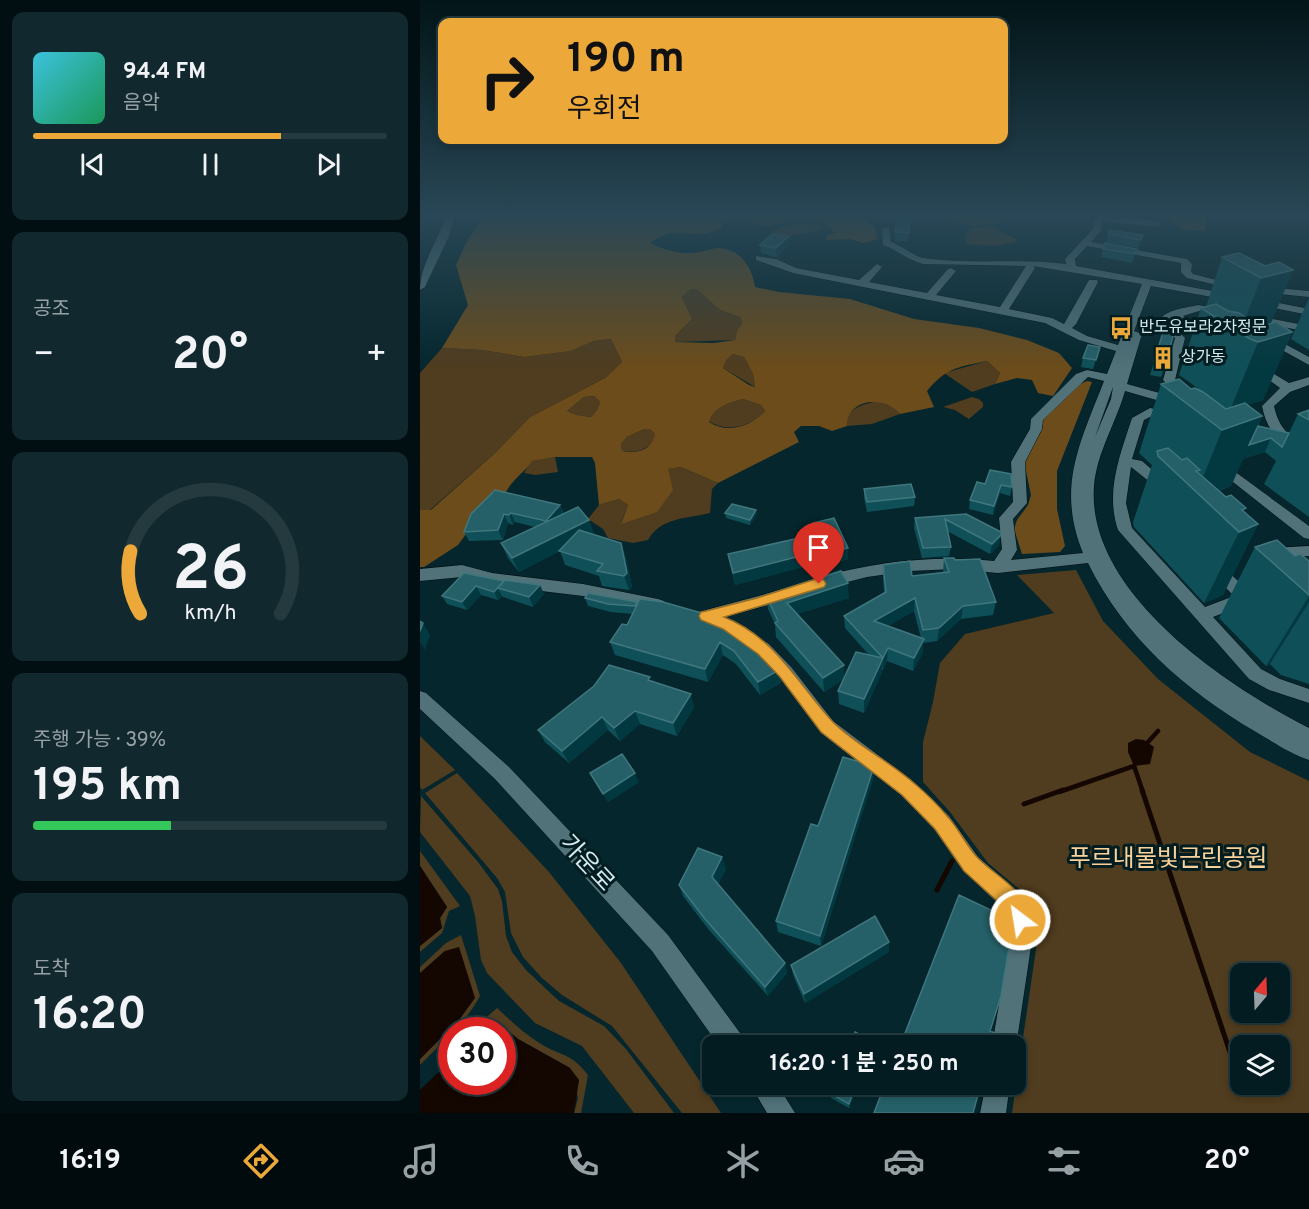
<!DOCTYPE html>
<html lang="ko">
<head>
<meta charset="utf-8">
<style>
	body { margin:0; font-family:Overpass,"Noto Sans KR",sans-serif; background:#11292e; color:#f1f3f6; height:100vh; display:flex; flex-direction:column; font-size:22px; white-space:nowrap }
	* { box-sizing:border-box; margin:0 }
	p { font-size:20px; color:#97a1a5 }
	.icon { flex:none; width:33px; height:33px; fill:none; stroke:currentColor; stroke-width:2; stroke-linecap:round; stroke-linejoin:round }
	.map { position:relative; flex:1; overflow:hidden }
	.drawer { display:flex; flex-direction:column; gap:12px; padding:12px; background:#020f12; width:420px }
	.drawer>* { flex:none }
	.hud { position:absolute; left:18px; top:18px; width:570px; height:126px; border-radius:12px; box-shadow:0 3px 9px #0003,0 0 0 2px #243a3f; background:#eca93a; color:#111; overflow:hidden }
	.needle { width:39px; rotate:19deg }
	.controls { position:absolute; left:810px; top:963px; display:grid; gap:12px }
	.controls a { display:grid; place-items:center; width:60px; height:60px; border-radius:12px; background:#031c21; box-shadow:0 3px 9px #0003,0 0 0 2px #243a3f; font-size:30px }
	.speed { position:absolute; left:18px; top:1017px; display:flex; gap:12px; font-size:30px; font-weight:700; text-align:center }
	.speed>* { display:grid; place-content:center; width:78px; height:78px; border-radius:50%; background:#031c21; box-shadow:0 3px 9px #0003,0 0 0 2px #243a3f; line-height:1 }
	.speed .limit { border:9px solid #d22; background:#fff; color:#111 }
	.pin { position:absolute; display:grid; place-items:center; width:51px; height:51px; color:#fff; margin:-62px -26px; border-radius:50% 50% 50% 0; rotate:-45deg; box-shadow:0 0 6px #0007 }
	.pin .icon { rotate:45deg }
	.me { position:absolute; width:66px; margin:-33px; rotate:329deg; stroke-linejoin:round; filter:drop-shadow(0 0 4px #0008) }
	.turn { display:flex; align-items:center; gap:21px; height:126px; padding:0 30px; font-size:27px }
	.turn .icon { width:78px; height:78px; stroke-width:2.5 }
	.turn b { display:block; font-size:42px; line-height:51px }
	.big { font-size:45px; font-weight:700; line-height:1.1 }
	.drawer .tile { flex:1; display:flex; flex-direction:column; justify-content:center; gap:9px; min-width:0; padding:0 21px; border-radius:12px; background:#11292e }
	.drawer .dial { align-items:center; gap:0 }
	.dial svg { height:156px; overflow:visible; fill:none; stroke:#243a3f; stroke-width:7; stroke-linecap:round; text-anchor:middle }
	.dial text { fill:#f1f3f6; stroke:none }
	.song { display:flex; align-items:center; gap:18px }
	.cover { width:72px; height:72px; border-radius:9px; background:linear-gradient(135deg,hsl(190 70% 55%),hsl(150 70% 35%)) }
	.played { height:6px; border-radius:3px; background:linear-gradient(90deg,#eca93a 70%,#243a3f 70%) }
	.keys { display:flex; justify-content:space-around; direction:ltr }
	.heat { display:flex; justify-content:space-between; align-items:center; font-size:33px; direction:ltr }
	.charge { height:9px; border-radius:4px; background:linear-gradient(90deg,#34c759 39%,#243a3f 0) }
	.trip { position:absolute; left:282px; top:1035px; width:324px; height:60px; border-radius:12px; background:#031c21; box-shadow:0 3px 9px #0003,0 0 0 2px #243a3f; font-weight:700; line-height:60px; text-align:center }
	.menu { display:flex; height:96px; justify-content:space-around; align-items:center; background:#010b0d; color:#97a1a5 }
	.menu .icon { width:42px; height:42px }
	.menu .active { color:#eca93a }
	.menu b { font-size:27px; color:#f1f3f6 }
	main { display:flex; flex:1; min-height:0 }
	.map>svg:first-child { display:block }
	.green { fill:#503c1e; fill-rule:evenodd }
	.forest { fill:#6c4c1a; fill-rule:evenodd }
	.water { fill:#140600 }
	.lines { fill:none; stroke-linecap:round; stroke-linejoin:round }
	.stream-far1 { stroke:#140600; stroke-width:4.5 }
	.stream { stroke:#140600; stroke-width:5 }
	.minor-casing { stroke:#000e12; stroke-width:1 }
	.minor { fill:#517279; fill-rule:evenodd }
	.wall { fill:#0f5058; fill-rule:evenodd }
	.shaded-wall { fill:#023840 }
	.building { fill:#256068; stroke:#40767d; stroke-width:1.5 }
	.route { fill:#eca93a; stroke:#996e26; stroke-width:1.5 }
	.labels { text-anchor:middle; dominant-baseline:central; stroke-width:6; stroke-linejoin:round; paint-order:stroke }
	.far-poi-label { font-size:16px; fill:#d7e9ed; stroke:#001d22; text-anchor:start }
	.near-park-label { font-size:24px; fill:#fad198; stroke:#001d22 }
	.near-street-label { font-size:24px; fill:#d7e9ed; stroke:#001d22 }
</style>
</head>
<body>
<main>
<section class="drawer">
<div class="tile">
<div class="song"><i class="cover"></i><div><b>94.4 FM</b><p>음악</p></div></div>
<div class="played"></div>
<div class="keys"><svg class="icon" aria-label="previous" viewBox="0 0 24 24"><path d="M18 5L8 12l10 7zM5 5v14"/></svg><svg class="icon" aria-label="pause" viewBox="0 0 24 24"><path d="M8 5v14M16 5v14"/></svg><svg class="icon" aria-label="next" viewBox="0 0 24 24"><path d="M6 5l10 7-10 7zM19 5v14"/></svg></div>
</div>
<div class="tile"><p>공조</p>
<div class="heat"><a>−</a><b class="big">20°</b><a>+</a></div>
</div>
<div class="tile dial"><svg viewBox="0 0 100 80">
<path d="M14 69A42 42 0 1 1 86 69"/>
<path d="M14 69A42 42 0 0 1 9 37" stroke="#eca93a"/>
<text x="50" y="56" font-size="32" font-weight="700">26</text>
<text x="50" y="72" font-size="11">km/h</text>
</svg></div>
<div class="tile"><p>주행 가능 · 39%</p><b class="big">195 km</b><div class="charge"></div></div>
<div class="tile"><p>도착</p><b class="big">16:20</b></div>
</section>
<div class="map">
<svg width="889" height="1113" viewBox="0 0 889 1113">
	<rect width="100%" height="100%" fill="#04262c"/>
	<!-- green -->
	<path class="green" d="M375,222l21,1 8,6 -37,8 -15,-2 1,-4z
		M571,226l26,14 -2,2 -22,4 -26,-2 -2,-9 7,-7z
		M271,289h5l24,21 20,7 2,6 -5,7 -2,10 -61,2 1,-6 17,-17 -10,-22z
		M191,339l11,23 -17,16 -75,39 -35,36 -65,57h-10v-137l22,-25 40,2 43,7 46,-6 23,-10z
		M313,354l11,3 9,17 2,13 -32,-19 2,-8z
		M567,361l13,12 -5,11 -23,8 -28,-19z
		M174,396l6,6 -3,8 -6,7 -14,-2 -10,-4 17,-14z
		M552,397l7,2 4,4v4l-14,12 -14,-9 -12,-3z
		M323,399l18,6 4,6c-14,16 -38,22 -57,10 6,-14 21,-18 35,-22z
		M457,401l17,6 6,7 -28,10 -25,2c0,-19 15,-21 30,-25z
		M224,429h6l5,5 -1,8c-11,9 -18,11 -32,9l-1,-7 6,-7z
		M135,457l3,15 -23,3 -11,-2 7,-12z
		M261,467l37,16 -6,6 -2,24c-24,6 -49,4 -62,27l-15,3 -25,-5 -5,-9 -15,-10 11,-14 20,-6 9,6 -7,18 46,-54z
		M656,570l27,51 55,58 92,73 59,29v332h-297l30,-205 -54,-45 -38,-51 -27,-30v-40l10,-40 7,-39 25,-29 89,-21 -37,-38zM820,974h40v38h-40zM820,1046h40v38h-40z
		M0,736l35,34 -33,20 -2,-3z
		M37,773l92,99 72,91 100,150h-39l-70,-87 -50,-31 -20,-17 -19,-21 -12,-24 -6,-41 -8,-14 -72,-85z
		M1,796l57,66 20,27 4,12 4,35 6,16 14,18 33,31 45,25 22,23 48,64h-40l-52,-67 -47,-23 -48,-50 -6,-13 -6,-44 -5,-20 -50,-64z
		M0,851l40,55 -11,5 -7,22 -22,19v-6l22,-18 -2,-10 7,-11 -27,-41z
		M41,935l19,61c-15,28 -38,46 -60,69v-6l39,-39 15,-22 -8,-22 -21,-25 -25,22v-6l26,-24z
		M77,1008c14,13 28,26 44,36 21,13 29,8 47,31l-7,38h-7l4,-15 -8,-30 -52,-29 -24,-20 -13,11h-9z"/>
	<!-- forest -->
	<path class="forest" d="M66,214h370l19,13 3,12 -15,4 -13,-4 -23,1 -1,-5 9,-2c-30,-37 -62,9 -88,-14l-25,3 -1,6c-31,16 -42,-7 -71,15 12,6 27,11 41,10 10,0 19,-5 29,-5 21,2 32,19 35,39l24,5 71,7 64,20 65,9 48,12 32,13 13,15 -19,28 -15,-3 -6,-13 -15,-2 -22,6 5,-11 -13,-12c-28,6 -40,6 -60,30l7,16 -34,7c-15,-19 -53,-16 -53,12l-15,5 -13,-5h-18l-7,6 5,10 -81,41 -37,-16 -13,2 5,21 -16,22 -36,12 7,-19 -9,-6 -20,6 -4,-42 -3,-6h-37l-23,4c-8,12 -19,18 -26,31l-11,3 -37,50 -34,22h-4v-57h11l64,-57 35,-36 75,-39 17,-16 -11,-23 -17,2 -23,10 -46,6 -43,-7 -40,-2 26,-43 -12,-40 11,-24zM271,289h5l24,21 20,7 2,6 -5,7 -2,10 -21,3 -39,-1v-6l17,-17 -10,-22zM313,354l11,3 9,17 2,13 -6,-2 -26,-17 3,-8zM174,396l6,6 -3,8 -6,7 -14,-2 -10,-4 17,-14zM323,399l18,6 4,6c-14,16 -38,23 -56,11 4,-15 20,-19 34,-23zM224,429h6l5,5c-3,17 -19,20 -33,17l-1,-7 6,-7z
		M503,214h98c-40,19 -58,10 -98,0z
		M746,214h41l-2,17c-18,-1 -30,-1 -39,-17z
		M667,381l5,1 -35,89v38l8,37 -5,6 -38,2 -8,-25 3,-9 11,-15 3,-10 -7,-33 16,-42 38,-35z"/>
	<!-- water -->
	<path class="water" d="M716,739l8,1 10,7 -4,17 -16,2 -6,-14v-9z
		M0,866l27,41 -7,11 2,10 -22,18z
		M39,947l16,51 -16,22 -39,39v-86l25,-22z
		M73,1019l25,20 52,29 9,12 -5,33h-154v-23l31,-30 1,22h50v-52h-21z"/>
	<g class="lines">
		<!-- stream-far1 -->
		<path class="stream-far1" d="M728,742l10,-11
			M639,792l75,-26 9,26"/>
		<!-- stream -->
		<path class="stream" d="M722,790l96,286
			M604,804l39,-14
			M517,890l15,-29"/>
		<!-- minor casing -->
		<g class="minor-casing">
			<path id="minor" d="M27,214h8l-6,22 -24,51 -5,3c0,-26 19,-51 27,-76z
				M678,215l59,6 4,3 -4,3 -55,-6 -1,9 -10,12 96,17 5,5 -1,7 2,3 46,12 -5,3 -47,-11 -6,-6v-9l-94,-17 -12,13 1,7 153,28 5,3 -5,3 -78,-14 -17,45 8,3 -15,50 47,13 2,3 -6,4 -45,-13c-9,32 -28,61 -31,95 -8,107 133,200 215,242v32c-18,-6 -36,-18 -53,-28 -70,-41 -132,-95 -168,-169l-90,10 -44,-4 -44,2 -43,6 -43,11 -5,-2 -3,-4 3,-4 5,-2c56,-15 112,-21 170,-15l8,-12 -3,-31 14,-16 -2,-40 19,-33 1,-10 45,-45 11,-4 20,4 9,-23 -37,-11 -34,-17 -252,-50 -37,-13v-4l20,3 20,9 63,12 18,-16 5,3 -13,15 58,11 21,-24 3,-1 5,3 -20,24 64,12 26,-41 -103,-2c-15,-4 -26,-14 -40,-19l-1,-16 7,-2 2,15c9,3 25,15 32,16 47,7 96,0 143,6l-1,-5 28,-30 1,-11zM613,266l109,18 -24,61 -31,-9 -15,-8 4,-4 22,-42 -1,-2h-8l-25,44 -12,-6 -43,-9 26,-41zM668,377l16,4c-24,62 -48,106 -21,172l-72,7 6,-10 -4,-31 14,-16 -2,-41 17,-33 1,-9zM693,387l-2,12 -16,38z
				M844,287l45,4v6l-49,-5 -1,-2z
				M838,299l51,10v6l-55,-11 -1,-2z
				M779,305l28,7 -5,3 -23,-4 -16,5 32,18v4l-4,1 -41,-20 -1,3 16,16 -10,42 -6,4 -4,-2 -2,-2 12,-42 -16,-16c5,-13 27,-14 40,-17z
				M831,315l58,11v6l-62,-12v-4z
				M854,338l35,19v8l-36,-20 -6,2 -6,-3z
				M836,363l33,20 20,-6v8l-19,7 -16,14c5,22 15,32 35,40v9c-26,-7 -42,-22 -47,-49l18,-18 -28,-20v-4z
				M730,408l13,3 11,11 -6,4 -16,-10 -8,4 -12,39 10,2 30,26 -2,3h-10l-29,-23 -5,36 6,25 73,79 29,-11 -24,-24 -3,-4 3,-4h10l35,33 2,4 -2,4h-11l-31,12 48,52 19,10 29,10v14l-40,-13 -20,-11 -131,-149c-13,-38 2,-75 14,-112z
				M799,460l90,66v13l-5,-1 -90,-71 -2,-3 2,-3z
				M889,546v10l-38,2 -5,-1 -2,-4 2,-4 5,-1z
				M42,565l30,8 91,11 75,15 6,2 2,4 -2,4 -6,2 -75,-15 -91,-11 -30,-8 -42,4v-12z
				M364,589l6,2 2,4 -2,4 -84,23 -6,-2 -2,-4 2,-4 6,-2z
				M307,618l42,26 23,24 41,53 82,62 34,33 29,41 47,41 8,35 -17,114v-1h-24l19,-113 -4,-21 -43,-41 -29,-41 -34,-35 -80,-62 -41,-55 -23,-24 -36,-26 -2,-4 2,-4z
				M0,691l6,2 83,74 159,168 75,102 3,9h-27l-67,-95 -157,-172 -75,-70z
				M330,1084h27l18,29h-28z
				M566,1084h24l-4,29h-26z"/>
		</g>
		<!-- minor -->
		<use href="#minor" class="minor"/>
	</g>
	<!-- wall -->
	<path class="wall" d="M490,214l-2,27h-13v-9z
		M688,234l35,1 -5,13 -31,-6z
		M368,237l1,8 -12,12 -16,-4 -1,-8z
		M683,249h34l-5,14 -31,-6z
		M802,257l43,9 28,4 -22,53 21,9 -29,68 -16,5 15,11 -4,10 31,7 9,-19 11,-4v107l-45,-33 12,-23 -11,-9 -22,7 -12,27 -12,5 39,33 -35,71 -19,8 -70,-76 -1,-5 19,-57 -13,-12 22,-69 38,5 -20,-14 22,-67 5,-1z
		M889,298v52l-18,-11z
		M745,326l1,38 -5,13 -11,-2z
		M680,347l-7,22 -12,-2 2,-9z
		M570,470l22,17 -2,9 -10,-3 -7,22 -24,-6 1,-9 15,-16z
		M444,489l51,8 -1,9 -47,6 -3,-14z
		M140,505l4,9 25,6 5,14 -1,1 28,8 5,15 6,29 -3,3 -27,-4 -3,-10 -34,-11 -5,-14 -41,21 -11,-14 -7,-15 34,-16 -20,-5 -2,3 -5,-2 -5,17 -34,1 -5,-9 7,-18z
		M305,513l32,1 -7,11 -24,-7z
		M546,514l35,21 -2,10 -9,9 -43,-23 4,16 -2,9 -27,2 -8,-30 1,-10z
		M393,523l35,25v11l-22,6 -1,-4 -90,24 -7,-31 86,-19z
		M835,547l40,9 14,5v123l-28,-9 -11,-11 -4,2 -47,-48z
		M524,558l11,2 41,42 -3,13 -32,4 -24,22 -14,2v9l-10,19 -26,-10 -4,9h-1v2l-18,41 -25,-9 -1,-13 5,-12 -19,13 -48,-55 -1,-13 -7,-15 -2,-14 83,3 -52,16 47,51v13l25,-23 -24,-27 -1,-12 40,-23 -1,-15v-13l29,11 31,-4zM494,611l7,27 -33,-12z
		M44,573l80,21 -11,13 -30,-10 -1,-1 -4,4 -17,-5 -14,15 -20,-6 -5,-8z
		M165,598l52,4v1l142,67 2,13 -21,12 -24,-31 -13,-9 -15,27 -93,-27 -5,-13 17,-17 5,-11 -21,-2 -23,-6z
		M232,682l42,25 -17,29 -37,-12 -20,17 -12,-11 -39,33 -24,-21 -7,-12z
		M170,773l49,9 -31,20z
		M453,779l-52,167 -43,-14 -2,-11 42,-95z
		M306,869l-8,15 67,79 2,10 -19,23 -59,-66 -26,-34 -4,-11z
		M469,942v10l-84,51 -12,-28 -2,-10z
		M414,1084h24l-9,24 -18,-10v-4z"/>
	<!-- shaded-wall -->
	<path class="shaded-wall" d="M368,237l1,8 -12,12 -1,-9z
		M873,270l-27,65 -16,5 -10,-7 21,-55z
		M872,332l-29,68 -33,10 28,-68z
		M842,416l-13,29 22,-7 -6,14 -22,7 -12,27 -29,11 -5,-5 25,-62z
		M581,485l-1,8 -7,22 1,-9z
		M140,505l4,10 -14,16 -4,-10z
		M336,510l1,4 -7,11v-5z
		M91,513l4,9 -2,3 -4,-10z
		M84,514l4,9 -5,17 -5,-10z
		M169,520l5,14 -75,38 -7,-14z
		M838,524l-35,71 -19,8 35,-71z
		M581,535l-2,10 -9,9 2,-10z
		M201,543l5,15 6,29 -3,3 -5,-14z
		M428,548v11l-22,6 -1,-12z
		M404,550l1,11 -90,24 -2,-12z
		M84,581l-6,7 4,8 -4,4 -4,-8z
		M428,583l1,15 -61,19 -1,-14z
		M120,585l4,9 -11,13 -4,-10z
		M56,586l5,9 -14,15 -5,-8z
		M889,596v6l-39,62 -4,2z
		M495,598l-1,13 -40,23v-13z
		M543,606l-2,13 -24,22 2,-13z
		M3,623l7,12 -5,15 -5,-8v-11z
		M504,639l-1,13 -10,19 1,-13z
		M300,642l3,13 -15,27 -3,-13z
		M468,648l-1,13 -4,9v-12z
		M463,658l-1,14 -18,41v-14z
		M424,665v14l-20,13 -1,-14z
		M359,670l2,13 -21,12 -2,-13z
		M271,694l3,13 -17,29 -4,-13z
		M215,711l5,13 -20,17 -6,-13z
		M182,717l6,13 -39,33 -7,-12z
		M454,766l-1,13 -52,167 -1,-10z
		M215,773l4,9 -31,20 -5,-8z
		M302,857l4,12 -10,19 -4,-11z
		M469,942v10l-84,51 -1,-9z
		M365,963l2,10 -19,23 -3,-9z
		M436,1084h2l-9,24v-4z"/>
	<!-- building -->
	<path class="building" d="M477,214h13l-1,19 -14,-1z
		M690,230l33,5 -2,5 -33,-6z
		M352,234l16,3 -12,11 -16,-3z
		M685,243l32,6 -2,5 -32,-5z
		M819,253l26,13 14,-4 14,8 -32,8 -39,-21z
		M796,304l12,7 11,2 21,14 16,-5 16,10 -34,10 -8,-3 -49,-31z
		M745,326l10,2 -9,36 -12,-3z
		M668,345l12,2 -4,13 -13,-2z
		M759,379l12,10 4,-1 8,4 23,17 19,-6 17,13 -40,14 -61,-46z
		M889,410v10l-11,-6z
		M838,426l31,7 -7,14 -11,-9 -22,7z
		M748,448l14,12 5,-2 13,12 -4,1 30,26 5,-2 15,13 -4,2 16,14 -19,8 -81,-76 -1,-5z
		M570,470l21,4 1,13 -11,-2 -7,21 -24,-6 7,-18 8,2z
		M491,484l4,13 -48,5 -3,-13z
		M75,490l65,15 -14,16 -35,-8 -2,2 -5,-1 -6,16 -34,2 7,-18z
		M312,504l24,6 -6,10 -25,-7z
		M158,507l11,13 -77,38 -11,-15z
		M546,514l35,18v3l-9,9 -47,-25 6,28 -28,1 -8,-30z
		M414,518l14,30 -23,5 -1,-3 -91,23 -5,-19 89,-20 -4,-11z
		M159,530l42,13 6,30 -3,3 -27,-5 6,-7 -44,-13z
		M857,540l18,16 5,-2 9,7v34l-54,-48z
		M524,558h10l1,2 25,-1 16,43 -33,4 -24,22 -16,2 -8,-32 -41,23 50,18 -10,19 -26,-10 -5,10 -39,-42 42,-24 -3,-27 27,-4 2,15 37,-4z
		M421,571l7,12 -61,20 57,62 -21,13 -48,-55 3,-2 -12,-26z
		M44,573l40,8 -10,11 -18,-6 -14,16 -20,-6z
		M85,580l35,5 -11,12 -31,-9z
		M168,593l49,9 -2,4 -27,-2 -23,-6z
		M220,599l23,3 56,16 34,24 26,28 -21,12 -24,-31 -14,-9 -15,27 -95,-27 12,-18 5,1z
		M0,621l3,2 -3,8z
		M436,652l27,6 -19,41 -26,-8z
		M189,665l41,12 -2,3 43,14 -18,29 -38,-12 -21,17 -12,-11 -40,34 -24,-21 56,-44z
		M202,754l13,19 -32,21 -13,-21z
		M423,757l31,9 -54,170 -44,-15 35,-97 7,2z
		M278,848l24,9 -10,20 73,86 -20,24 -60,-68 -26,-34z
		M539,895l34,16 -3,7 22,11 -11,67 -11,35 5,2v5l-2,8h-93z
		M455,916l14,26 -85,52 -13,-29z
		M435,1032l17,9 -1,5h-21z
		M414,1084h22l-7,20 -18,-10z
		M465,1084h96l-8,29h-99z"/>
	<!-- sky -->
	<linearGradient id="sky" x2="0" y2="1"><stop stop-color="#021518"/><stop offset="0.58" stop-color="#294756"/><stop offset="1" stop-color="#294756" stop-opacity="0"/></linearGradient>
	<rect width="889" height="370" fill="url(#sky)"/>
	<!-- route -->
	<path class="route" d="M399,578l5,2 2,4 -2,3 -100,30c51,20 73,66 108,104 22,23 59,41 83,63 12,10 23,21 33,33 11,12 18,28 29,40 17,19 62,39 50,70l-7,3 -7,-3 -5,-16 -44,-40 -29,-42 -33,-34 -81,-63 -41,-55 -22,-23 -35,-25 -22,-9 -2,-4 2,-4 5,-1 51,-13z"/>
	<!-- icons -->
	<defs>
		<g id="bus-bare" transform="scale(1.8)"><path d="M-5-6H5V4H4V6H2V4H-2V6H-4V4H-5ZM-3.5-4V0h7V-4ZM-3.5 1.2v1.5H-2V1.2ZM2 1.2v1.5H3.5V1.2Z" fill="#eca93a" stroke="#001d22" stroke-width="2.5" paint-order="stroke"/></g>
		<g id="building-bare" transform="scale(1.8)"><path d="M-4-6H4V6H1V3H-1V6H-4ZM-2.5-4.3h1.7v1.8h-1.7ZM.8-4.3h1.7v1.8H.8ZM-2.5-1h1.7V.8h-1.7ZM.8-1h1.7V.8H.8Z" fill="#eca93a" stroke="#001d22" stroke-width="2.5" paint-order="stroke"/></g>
	</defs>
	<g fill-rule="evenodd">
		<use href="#bus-bare" x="701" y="328"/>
		<use href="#building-bare" x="743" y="358"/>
	</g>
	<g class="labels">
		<!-- far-poi labels -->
		<g class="far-poi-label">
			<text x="719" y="328">반도유보라2차정문</text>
			<text x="761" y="358">상가동</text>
		</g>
		<!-- near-park labels -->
		<g class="near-park-label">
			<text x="748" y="860">푸르내물빛근린공원</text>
		</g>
		<!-- near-street labels -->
		<g class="near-street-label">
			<text transform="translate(166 864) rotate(47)">가운로</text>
		</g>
	</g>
</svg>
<div class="controls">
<a><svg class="needle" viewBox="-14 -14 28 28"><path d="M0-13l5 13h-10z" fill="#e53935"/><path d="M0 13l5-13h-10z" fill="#97a1a5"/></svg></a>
<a><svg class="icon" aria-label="layers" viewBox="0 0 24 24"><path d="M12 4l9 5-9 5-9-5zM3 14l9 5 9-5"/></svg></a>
</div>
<div class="speed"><div class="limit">30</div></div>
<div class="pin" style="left:399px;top:584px;background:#d93025"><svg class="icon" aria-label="arrive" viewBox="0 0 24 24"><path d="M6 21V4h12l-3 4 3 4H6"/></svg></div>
<svg class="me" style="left:600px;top:920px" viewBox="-20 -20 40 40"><circle r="17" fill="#eca93a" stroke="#fff" stroke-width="3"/><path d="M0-11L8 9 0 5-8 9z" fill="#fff"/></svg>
<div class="trip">16:20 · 1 분 · 250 m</div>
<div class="hud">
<div class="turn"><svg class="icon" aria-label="right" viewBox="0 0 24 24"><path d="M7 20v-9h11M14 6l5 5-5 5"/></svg><div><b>190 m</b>우회전</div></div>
</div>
</div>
</main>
<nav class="menu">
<b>16:19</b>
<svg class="icon active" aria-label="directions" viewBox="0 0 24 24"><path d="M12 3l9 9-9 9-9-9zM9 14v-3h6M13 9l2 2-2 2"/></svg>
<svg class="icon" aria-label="music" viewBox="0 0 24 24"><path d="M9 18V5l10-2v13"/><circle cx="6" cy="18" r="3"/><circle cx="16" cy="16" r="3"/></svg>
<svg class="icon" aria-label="phone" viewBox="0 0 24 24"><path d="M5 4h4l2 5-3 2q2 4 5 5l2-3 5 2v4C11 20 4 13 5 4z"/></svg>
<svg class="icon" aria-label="climate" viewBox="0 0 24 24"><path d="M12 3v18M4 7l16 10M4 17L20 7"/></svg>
<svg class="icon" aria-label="car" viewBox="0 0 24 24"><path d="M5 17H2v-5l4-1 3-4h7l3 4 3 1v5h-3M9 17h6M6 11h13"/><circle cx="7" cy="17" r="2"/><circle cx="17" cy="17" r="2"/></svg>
<svg class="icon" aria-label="filters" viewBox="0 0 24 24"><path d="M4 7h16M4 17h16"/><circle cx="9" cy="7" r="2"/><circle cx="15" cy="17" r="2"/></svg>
<b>20°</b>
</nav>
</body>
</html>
